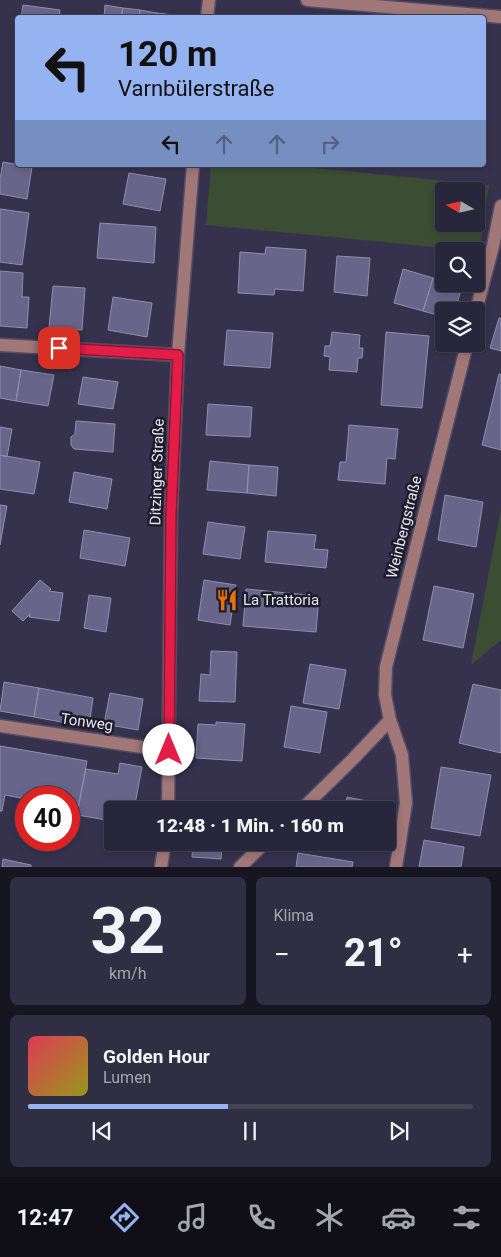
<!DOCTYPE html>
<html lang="de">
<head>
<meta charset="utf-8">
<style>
	body { margin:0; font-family:Roboto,sans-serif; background:#302e42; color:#f1f3f6; height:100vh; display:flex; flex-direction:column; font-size:19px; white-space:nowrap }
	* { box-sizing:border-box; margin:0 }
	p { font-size:16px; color:#a5a5af }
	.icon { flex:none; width:28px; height:28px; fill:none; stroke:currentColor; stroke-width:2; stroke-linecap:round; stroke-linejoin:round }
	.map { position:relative; height:867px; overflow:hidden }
	.sheet { display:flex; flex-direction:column; gap:10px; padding:10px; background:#161520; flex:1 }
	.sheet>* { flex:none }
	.top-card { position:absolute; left:15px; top:15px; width:471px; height:152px; border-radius:5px; box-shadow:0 2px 8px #0003,0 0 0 1px #444354; background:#95b2f1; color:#111; overflow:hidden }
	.needle { width:32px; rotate:279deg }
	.fabs { position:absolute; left:435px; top:182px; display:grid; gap:10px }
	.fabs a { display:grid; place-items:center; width:50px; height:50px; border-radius:5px; background:#28263a; box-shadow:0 2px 8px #0003,0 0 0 1px #444354; font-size:25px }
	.speed { position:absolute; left:15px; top:786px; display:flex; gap:10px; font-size:25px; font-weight:700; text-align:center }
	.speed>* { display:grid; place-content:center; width:65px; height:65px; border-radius:50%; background:#28263a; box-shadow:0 2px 8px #0003,0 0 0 1px #444354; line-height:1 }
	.speed .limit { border:8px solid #d22; background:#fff; color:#111 }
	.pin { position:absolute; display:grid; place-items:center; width:42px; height:42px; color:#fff; margin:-21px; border-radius:10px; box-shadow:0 2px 8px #0006 }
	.me { position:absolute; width:55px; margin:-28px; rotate:0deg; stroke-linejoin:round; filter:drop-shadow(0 0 4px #0008) }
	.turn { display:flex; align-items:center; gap:18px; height:105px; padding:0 20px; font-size:22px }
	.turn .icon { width:65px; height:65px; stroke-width:2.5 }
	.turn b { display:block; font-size:35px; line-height:42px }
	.lanes { display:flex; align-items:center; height:48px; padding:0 20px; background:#0003; justify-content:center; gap:25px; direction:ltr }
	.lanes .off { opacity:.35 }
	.big { font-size:38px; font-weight:800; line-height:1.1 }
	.sheet .tile { flex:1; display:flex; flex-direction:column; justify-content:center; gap:8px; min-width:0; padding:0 18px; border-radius:8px; background:#302e42 }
	.sheet .dial { align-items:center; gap:0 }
	.dial b { font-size:65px; line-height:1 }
	.song { display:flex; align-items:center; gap:15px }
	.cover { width:60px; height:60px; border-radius:8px; background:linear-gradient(135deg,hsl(350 70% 55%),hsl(60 70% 35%)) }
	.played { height:5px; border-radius:2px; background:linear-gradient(90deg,#95b2f1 45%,#444354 45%) }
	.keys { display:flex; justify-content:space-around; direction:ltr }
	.heat { display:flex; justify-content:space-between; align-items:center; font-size:28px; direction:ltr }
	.sheet .tiles { flex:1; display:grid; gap:10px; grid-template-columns:1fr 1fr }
	.tile:last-child { grid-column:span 2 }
	.trip { position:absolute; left:104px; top:801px; width:292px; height:50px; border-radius:5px; background:#28263a; box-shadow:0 2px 8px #0003,0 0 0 1px #444354; font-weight:800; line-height:50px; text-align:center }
	.tabs { display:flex; height:80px; justify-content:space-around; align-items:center; background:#100f17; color:#a5a5af }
	.tabs .icon { width:35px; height:35px }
	.tabs .current { color:#95b2f1 }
	.tabs b { font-size:22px; color:#f1f3f6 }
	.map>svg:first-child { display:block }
	.green { fill:#3b4d33; fill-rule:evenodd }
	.building { fill:#69658a; stroke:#908ead }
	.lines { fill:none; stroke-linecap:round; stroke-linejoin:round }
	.minor-casing { stroke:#524e68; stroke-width:15 }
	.minor { stroke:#a17777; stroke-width:12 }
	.route-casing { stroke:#92132f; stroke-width:12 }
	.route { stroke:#e11d48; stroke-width:9 }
	.labels { text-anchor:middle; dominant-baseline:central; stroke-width:5; stroke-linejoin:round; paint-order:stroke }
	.street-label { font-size:15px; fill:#e5e3f4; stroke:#1d1c28 }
	.poi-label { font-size:15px; fill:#e5e3f4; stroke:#1d1c28; text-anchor:start }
</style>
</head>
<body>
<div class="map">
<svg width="501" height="867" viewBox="0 0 501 867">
	<rect width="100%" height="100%" fill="#36324d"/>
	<!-- green -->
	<path class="green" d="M211,165h72l206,20 -10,68 -3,-2 -270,-26zM444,191h32v33h-32z
		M501,509v131l-30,25z"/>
	<!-- building -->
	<path class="building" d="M23,5l37,5 -1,8h-38z
		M105,5l18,3 -2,10h-17z
		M123,8l17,2 -1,8h-18z
		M140,10l17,3 -1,5h-17z
		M157,13l17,2v3h-18z
		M3,162l29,5 -5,32 -27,-5v-15z
		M129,173l37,6 -6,32 -37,-7z
		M0,209l29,4 -7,52 -22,-3z
		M100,223l56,4 -2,36 -57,-5z
		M266,247l40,3 -3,41 -28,-2 -1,6 -36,-2 2,-41 25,2z
		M337,256l33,2 -3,38 -33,-4z
		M403,269l30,9 -10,33 -29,-8z
		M0,271l23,2 -1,24h7l-2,31 -27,-2z
		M433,278l11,3v3h9l9,2 -7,25h-11v6l-21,-6z
		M53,286l32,2 -3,42 -33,-2z
		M113,297l39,6 -5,34 -39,-7z
		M499,318h2v33l-11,-3z
		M227,330l46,3 -3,35 -46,-3z
		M332,332l28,3 -1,13h4l-1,10h-4l-1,14 -28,-2 1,-13 -6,-1 1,-10h5z
		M386,332l43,4 -7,72 -41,-3z
		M0,366l21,4 -5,31 -16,-3z
		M21,370l33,5 -6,31 -32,-5z
		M499,374h2v76l-19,-5z
		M83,377l35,5 -5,27 -35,-5z
		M208,404l44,3 -2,30 -44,-2z
		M76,421l39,3 -2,28 -39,-3 -3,-4v-8l4,-3z
		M349,425l49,4 -3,30 -8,-1 -2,26 -47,-4 2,-18h6z
		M0,427l12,2 -5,28 -7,-2z
		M0,455l40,7 -6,32 -34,-5z
		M210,461l39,4 -2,28 -40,-3z
		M249,465l29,2 -2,29 -29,-3z
		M74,472l38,7 -5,30 -38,-7z
		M445,495l38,7 -7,45 -38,-7z
		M0,505l7,1 -7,39z
		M208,522l37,5 -5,32 -37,-5z
		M84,530l46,8 -5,28 -45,-8z
		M268,531l48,4 -2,14 14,1 -2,18 -61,-6z
		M40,580l11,9 -2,2 14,2 -4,28 -30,-4 1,-3 -7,7 -11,-10z
		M204,580l32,5 -6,40 -32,-5z
		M434,586l40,8 -11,54 -40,-8z
		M246,589l73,7 -3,36 -73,-6z
		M89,595l22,3 -5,34 -22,-4z
		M211,651l26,1 -2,50 -36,-1 2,-27 9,1z
		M310,664l36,6 -7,39 -36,-6z
		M4,682l35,6 -5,29 -34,-6z
		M473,684l28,6v63l-42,-10z
		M39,688l54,10 -4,29 -55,-10z
		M110,693l33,6 -5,31 -34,-6z
		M291,706l36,6 -7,41 -36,-6z
		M216,722l29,2 -3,37 -46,-3 2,-34 18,1z
		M0,746l87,15 -9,47 -9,-1v-9h-43v1l-21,-4 -3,16h-2z
		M120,763l22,4 -8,43h-22v11l-35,-6 9,-46 32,5z
		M441,767l50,8 -11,61 -49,-8z
		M347,797l35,7 -1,6h-36z
		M424,840l40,7 -3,20h-42z
		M193,842h36l-1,4h-6l-1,13 -29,-2z
		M329,842h30l-1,6z
		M298,853l55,9 -1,5h-56z
		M3,859l28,6v2h-29z"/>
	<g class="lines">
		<!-- minor casing -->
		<g class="minor-casing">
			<path id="minor" d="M307,0l194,17
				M207,18l2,-18
				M476,311l17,-65 8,-40
				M0,345l178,10
				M0,726l169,25
				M168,810l3,-296 7,-159 15,-190
				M301,810l52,-51 37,-39
				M161,867l4,-25
				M240,867l26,-25
				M396,867l10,-64 -4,-48 -12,-35 -5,-25 1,-28 81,-323"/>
		</g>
		<!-- minor -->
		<use href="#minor" class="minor"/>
	</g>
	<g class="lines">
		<!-- route casing -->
		<g class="route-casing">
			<path id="route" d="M59,348l119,7 -7,159 -2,236"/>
		</g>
		<!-- route -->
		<use href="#route" class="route"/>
	</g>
	<!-- icons -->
	<defs>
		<g id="restaurant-bare" transform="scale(1.725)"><path d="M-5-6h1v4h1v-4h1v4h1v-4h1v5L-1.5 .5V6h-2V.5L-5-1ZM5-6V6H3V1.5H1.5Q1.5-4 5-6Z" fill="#e8710a" stroke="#1d1c28" stroke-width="2.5" paint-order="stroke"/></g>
	</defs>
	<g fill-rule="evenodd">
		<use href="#restaurant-bare" x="227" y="600"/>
	</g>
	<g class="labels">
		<!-- street labels -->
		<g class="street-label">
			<text transform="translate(157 472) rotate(-88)">Ditzinger Straße</text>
			<text transform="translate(404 527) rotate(-76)">Weinbergstraße</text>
			<text transform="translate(87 722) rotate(8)">Tonweg</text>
		</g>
		<!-- poi labels -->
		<g class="poi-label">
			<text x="243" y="600">La Trattoria</text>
		</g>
	</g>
</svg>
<div class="fabs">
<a><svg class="needle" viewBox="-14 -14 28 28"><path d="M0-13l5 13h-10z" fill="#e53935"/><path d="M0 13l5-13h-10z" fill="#a5a5af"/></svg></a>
<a><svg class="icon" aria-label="search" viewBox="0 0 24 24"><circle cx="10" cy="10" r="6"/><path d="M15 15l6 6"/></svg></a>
<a><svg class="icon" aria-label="layers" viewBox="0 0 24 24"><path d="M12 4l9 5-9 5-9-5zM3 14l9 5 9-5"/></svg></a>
</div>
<div class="speed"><div class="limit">40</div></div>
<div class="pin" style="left:59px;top:348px;background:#d93025"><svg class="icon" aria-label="arrive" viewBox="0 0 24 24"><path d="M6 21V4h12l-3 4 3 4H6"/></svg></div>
<svg class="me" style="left:169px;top:750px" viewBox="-20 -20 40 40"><circle r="19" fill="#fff"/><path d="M0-13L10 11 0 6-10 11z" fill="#e11d48"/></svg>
<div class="trip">12:48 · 1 Min. · 160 m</div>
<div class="top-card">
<div class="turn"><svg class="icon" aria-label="left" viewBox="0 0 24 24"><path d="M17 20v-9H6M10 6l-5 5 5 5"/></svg><div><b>120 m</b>Varnbülerstraße</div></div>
<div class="lanes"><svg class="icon" aria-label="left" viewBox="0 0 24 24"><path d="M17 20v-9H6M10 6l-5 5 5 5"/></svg><svg class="icon off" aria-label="ahead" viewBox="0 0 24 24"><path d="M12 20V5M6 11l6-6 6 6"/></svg><svg class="icon off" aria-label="ahead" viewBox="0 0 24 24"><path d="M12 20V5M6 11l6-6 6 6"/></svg><svg class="icon off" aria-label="right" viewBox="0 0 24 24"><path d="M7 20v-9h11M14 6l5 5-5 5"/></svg></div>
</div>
</div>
<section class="sheet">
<div class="tiles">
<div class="tile dial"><b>32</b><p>km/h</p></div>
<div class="tile"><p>Klima</p>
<div class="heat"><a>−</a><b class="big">21°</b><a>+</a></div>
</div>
<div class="tile">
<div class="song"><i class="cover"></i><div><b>Golden Hour</b><p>Lumen</p></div></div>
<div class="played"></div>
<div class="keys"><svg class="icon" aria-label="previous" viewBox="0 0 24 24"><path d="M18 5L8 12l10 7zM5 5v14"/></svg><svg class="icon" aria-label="pause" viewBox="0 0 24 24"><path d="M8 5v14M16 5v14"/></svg><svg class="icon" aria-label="next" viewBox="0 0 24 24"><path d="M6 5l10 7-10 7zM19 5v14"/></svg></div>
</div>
</div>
</section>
<nav class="tabs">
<b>12:47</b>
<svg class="icon current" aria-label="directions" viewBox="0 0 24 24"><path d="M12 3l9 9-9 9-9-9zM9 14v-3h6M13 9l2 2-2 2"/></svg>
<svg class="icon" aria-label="music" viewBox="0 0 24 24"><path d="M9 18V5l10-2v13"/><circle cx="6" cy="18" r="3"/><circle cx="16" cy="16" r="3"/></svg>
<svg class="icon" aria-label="phone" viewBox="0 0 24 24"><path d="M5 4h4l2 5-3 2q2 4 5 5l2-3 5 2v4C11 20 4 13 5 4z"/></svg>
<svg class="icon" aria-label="climate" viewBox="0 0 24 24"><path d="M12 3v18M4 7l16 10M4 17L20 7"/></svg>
<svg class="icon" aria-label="car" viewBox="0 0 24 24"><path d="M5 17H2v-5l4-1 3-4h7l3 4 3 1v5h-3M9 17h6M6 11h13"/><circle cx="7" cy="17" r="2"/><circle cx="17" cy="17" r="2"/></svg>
<svg class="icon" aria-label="filters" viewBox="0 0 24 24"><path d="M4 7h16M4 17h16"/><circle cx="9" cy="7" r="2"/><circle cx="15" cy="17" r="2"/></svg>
</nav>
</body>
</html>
